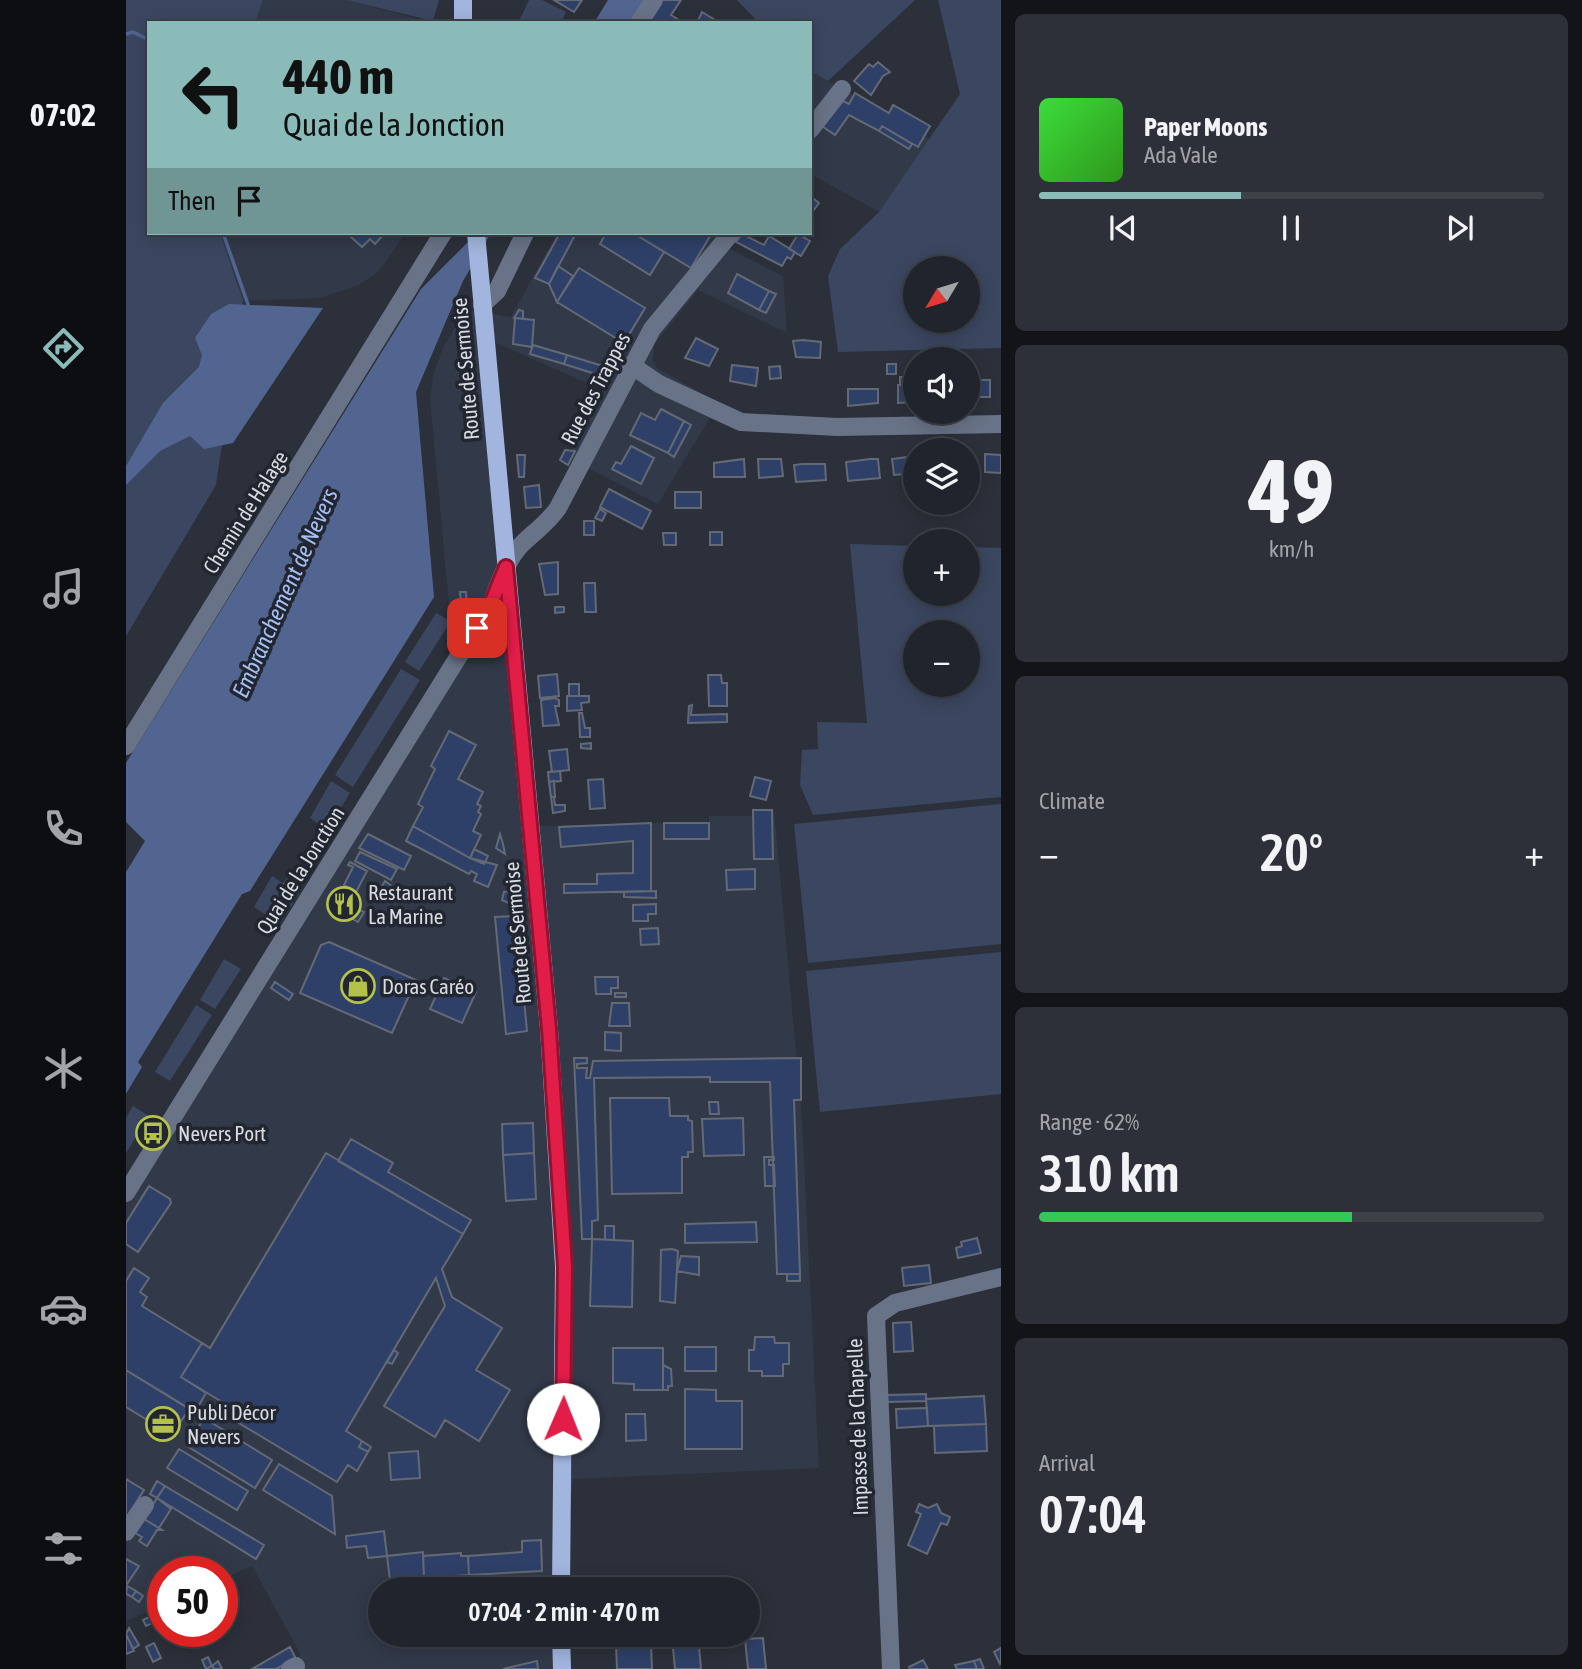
<!DOCTYPE html>
<html lang="en">
<head>
<meta charset="utf-8">
<style>
	body { margin:0; font-family:"Asap Condensed",sans-serif; background:#2d3038; color:#f1f3f6; height:100vh; display:flex; flex-direction:column; font-size:26px; white-space:nowrap }
	* { box-sizing:border-box; margin:0 }
	p { font-size:23px; color:#a2a4a9 }
	.icon { flex:none; width:38px; height:38px; fill:none; stroke:currentColor; stroke-width:2; stroke-linecap:round; stroke-linejoin:round }
	.map { position:relative; flex:1; overflow:hidden }
	.side { display:flex; flex-direction:column; gap:14px; padding:14px; background:#121418; width:581px }
	.side>* { flex:none }
	.hud { position:absolute; left:21px; top:21px; width:665px; height:214px; border-radius:0px; box-shadow:0 4px 18px #0003,0 0 0 2px #3d4148; background:#8bbbb9; color:#111; overflow:hidden }
	.needle { width:46px; rotate:232deg }
	.tools { position:absolute; left:777px; top:256px; display:grid; gap:14px }
	.tools a { display:grid; place-items:center; width:77px; height:77px; border-radius:50%; background:#20242c; box-shadow:0 4px 18px #0003,0 0 0 2px #3d4148; font-size:35px }
	.speed { position:absolute; left:21px; top:1556px; display:flex; gap:14px; font-size:35px; font-weight:700; text-align:center }
	.speed>* { display:grid; place-content:center; width:91px; height:91px; border-radius:50%; background:#20242c; box-shadow:0 4px 18px #0003,0 0 0 2px #3d4148; line-height:1 }
	.speed .limit { border:10px solid #d22; background:#fff; color:#111 }
	.pin { position:absolute; display:grid; place-items:center; width:60px; height:60px; color:#fff; margin:-30px; border-radius:14px; box-shadow:0 4px 10px #0006 }
	.me { position:absolute; width:77px; margin:-38px; rotate:1deg; stroke-linejoin:round; filter:drop-shadow(0 0 5px #0008) }
	.turn { display:flex; align-items:center; gap:24px; height:147px; padding:0 21px; font-size:32px }
	.turn .icon { width:91px; height:91px; stroke-width:2.5 }
	.turn b { display:block; font-size:49px; line-height:60px }
	.then { display:flex; align-items:center; height:66px; padding:0 21px; background:#0003; gap:14px; font-size:26px }
	.big { font-size:52px; font-weight:600; line-height:1.1 }
	.side .tile { flex:1; display:flex; flex-direction:column; justify-content:center; gap:10px; min-width:0; padding:0 24px; border-radius:10px; background:#2d3038 }
	.side .dial { align-items:center; gap:0 }
	.dial b { font-size:91px; line-height:1 }
	.song { display:flex; align-items:center; gap:21px }
	.cover { width:84px; height:84px; border-radius:10px; background:linear-gradient(135deg,hsl(120 70% 55%),hsl(110 70% 35%)) }
	.played { height:7px; border-radius:4px; background:linear-gradient(90deg,#8bbbb9 40%,#3d4148 40%) }
	.keys { display:flex; justify-content:space-around; direction:ltr }
	.heat { display:flex; justify-content:space-between; align-items:center; font-size:38px; direction:ltr }
	.charge { height:10px; border-radius:5px; background:linear-gradient(90deg,#34c759 62%,#3d4148 0) }
	.trip { position:absolute; left:242px; top:1577px; width:392px; height:70px; border-radius:35px; background:#20242c; box-shadow:0 4px 18px #0003,0 0 0 2px #3d4148; font-weight:600; line-height:70px; text-align:center }
	main { display:flex; flex:1; min-height:0 }
	.tabs { display:flex; flex-direction:column; width:126px; justify-content:space-around; align-items:center; background:#0d0e12; color:#a2a4a9 }
	.tabs .icon { width:49px; height:49px }
	.tabs .active { color:#8bbbb9 }
	.tabs b { font-size:32px; color:#f1f3f6 }
	.map>svg:first-child { display:block }
	.built { fill:#323949 }
	.green { fill:#3b4760; fill-rule:evenodd }
	.water { fill:#526591 }
	.lines { fill:none; stroke-linecap:round; stroke-linejoin:round }
	.stream { stroke:#526591; stroke-width:3.5 }
	.building { fill:#2f4068; stroke:#646a75; stroke-width:2 }
	.minor { stroke:#697387; stroke-width:18 }
	.major { stroke:#a2b5de; stroke-width:18 }
	.route-casing { stroke:#92132f; stroke-width:18 }
	.route { stroke:#e11d48; stroke-width:12 }
	.labels { text-anchor:middle; dominant-baseline:central; stroke-width:7; stroke-linejoin:round; paint-order:stroke }
	.street-label { font-size:21px; fill:#d8dbe1; stroke:#212630 }
	.poi-label { font-size:21px; fill:#d8dbe1; stroke:#212630; text-anchor:start }
	.water-label { font-size:23px; font-style:italic; fill:#a5bef4; stroke:#212630 }
</style>
</head>
<body>
<main>
<nav class="tabs">
<b>07:02</b>
<svg class="icon active" aria-label="directions" viewBox="0 0 24 24"><path d="M12 3l9 9-9 9-9-9zM9 14v-3h6M13 9l2 2-2 2"/></svg>
<svg class="icon" aria-label="music" viewBox="0 0 24 24"><path d="M9 18V5l10-2v13"/><circle cx="6" cy="18" r="3"/><circle cx="16" cy="16" r="3"/></svg>
<svg class="icon" aria-label="phone" viewBox="0 0 24 24"><path d="M5 4h4l2 5-3 2q2 4 5 5l2-3 5 2v4C11 20 4 13 5 4z"/></svg>
<svg class="icon" aria-label="climate" viewBox="0 0 24 24"><path d="M12 3v18M4 7l16 10M4 17L20 7"/></svg>
<svg class="icon" aria-label="car" viewBox="0 0 24 24"><path d="M5 17H2v-5l4-1 3-4h7l3 4 3 1v5h-3M9 17h6M6 11h13"/><circle cx="7" cy="17" r="2"/><circle cx="17" cy="17" r="2"/></svg>
<svg class="icon" aria-label="filters" viewBox="0 0 24 24"><path d="M4 7h16M4 17h16"/><circle cx="9" cy="7" r="2"/><circle cx="15" cy="17" r="2"/></svg>
</nav>
<div class="map">
<svg width="875" height="1669" viewBox="0 0 875 1669">
	<rect width="100%" height="100%" fill="#2b303a"/>
	<!-- built -->
	<path class="built" d="M137,0h83l87,23h-178z
		M684,71l121,68 -52,73 -69,-38z
		M94,233h186l-28,39 -19,13 -38,13 -78,3z
		M431,233h186l-13,16 53,27 4,57 -89,-43 -44,55 -1,14 4,9 62,35 -61,101 -90,-46 35,-68 -109,-48 42,484 173,-4v-6h43v-6l22,-1 28,310 17,349 -246,11 -11,110h-182v45l178,1 -3,34h-281l27,-14 -49,-89 -30,13v-7h-59v33l-37,16v-428l356,-589 -33,1 -19,-206 3,-24 10,-27 22,-38 46,7z"/>
	<!-- green -->
	<path class="green" d="M0,0h137l-8,23h-106v210h71l23,68 -27,184 -90,151z
		M220,0h93l-6,21z
		M403,0h13l24,12 -5,11h-43z
		M611,0h178l-87,81 -18,-10v-48h-51z
		M812,0h63v348l-163,4 -10,-76 12,-27 39,-37 81,-118zM789,268h53v52h-53z
		M724,544l65,2v47h53v-46l33,1v249l-188,18 -13,-30 2,-35 16,-1 -1,-27 50,1zM789,632h53v52h-53z
		M310,613l15,8 -32,50 -14,-9z
		M275,669l19,11 -67,107 -18,-12z
		M205,781l19,12 -23,37 -17,-12z
		M875,804v140l-193,19 -14,-139z
		M146,876l23,15 3,-4 4,2 -22,35 -26,-17z
		M875,952v142l-181,18 -14,-141z
		M98,959l17,10 -26,40 -15,-9z
		M70,1005l16,10 -42,66 -15,-9z
		M7,1106l16,10 -23,37v-35z"/>
	<!-- water -->
	<path class="water" d="M482,0h40l-14,23h-40z
		M351,233h14l-28,48 -47,111 18,205 -184,294 -8,3 -104,168 4,5 -16,27v-222l19,-31 -19,-19v-59l295,-474z
		M103,304l94,4 -90,135 -29,6 -14,-13 -30,15 -34,34v-19l37,-63 36,-36 3,-12 -7,-17 16,-24z"/>
	<g class="lines">
		<!-- stream -->
		<path class="stream" d="M0,34l7,-2 16,8
			M97,233l27,77"/>
	</g>
	<!-- building -->
	<path class="building" d="M428,0h28l-8,12z
		M536,0h19l-10,15 8,5 -2,3h-29z
		M576,12l18,11h-23z
		M752,62l12,10 -7,4 -12,19 -17,-14 15,-17 4,3z
		M729,93l34,20 4,-8 37,21 -12,21 -36,-21 -3,5 -30,-16 -14,20 -13,-9 19,-26 8,4z
		M756,126l30,18 -3,5 -30,-18z
		M684,196l9,7 -9,12z
		M229,233h30l-10,11 -5,-5 -8,8 -11,-10z
		M434,233h16l-27,51 -14,-6z
		M480,233h27l31,19 -14,23 -50,-31z
		M507,233h79l-21,35z
		M616,234l22,11 5,-9 26,16 -4,7 -4,-2 -5,9 -46,-24z
		M672,234l12,7 -9,15 -12,-7z
		M432,266l15,10 -16,26 -8,-18z
		M453,268l66,40 -21,35 -67,-41z
		M611,274l32,17 -10,19 -31,-17z
		M643,291l7,3 -10,19 -7,-3z
		M393,310l4,1v8l-9,-1z
		M389,318l19,2 -2,27 -19,-3z
		M570,338l22,11 -9,17 -24,-8z
		M677,340l18,2 -1,16 -24,-1 -3,-16z
		M407,345l34,10 -3,9 -34,-10z
		M441,355l49,15 -5,9 -47,-15z
		M761,364h9v10h-9z
		M606,365l26,3 -2,18 -26,-5z
		M654,366l1,12 -11,1 -1,-12z
		M774,377h15v8h-15z
		M842,380h22v17h-22z
		M772,385h17v17l-17,1z
		M722,389h30v14l-30,3z
		M535,409l23,12 -16,32 -38,-18 11,-22 14,7z
		M558,421l7,4 -17,32 -6,-4z
		M505,446l23,12 -13,26 -29,-15 4,-7 5,2z
		M439,450l10,1 -7,14 -8,-5z
		M859,454l16,1v18l-16,-1z
		M391,455h8l-1,22h-5z
		M789,456v17l-21,2 -2,-16z
		M618,459l1,18h-31v-14z
		M632,459h23l2,17 -24,2z
		M744,459h8l2,19 -32,3 -2,-19z
		M676,464h23l1,16 -30,2 -2,-17z
		M413,485l2,22 -15,1 -2,-21z
		M483,489l42,22 -9,18 -42,-22z
		M549,492h26v16h-26z
		M474,509l6,4 -4,8 -7,-3z
		M458,521h10v14h-10z
		M584,532h12v13h-12z
		M537,533h13v12h-12z
		M432,562v32l-13,1 -6,-31z
		M458,583h11l1,29h-11z
		M334,592h6l1,13 -6,-1z
		M429,607h9v5l-9,1z
		M431,674l2,22 -19,2 -2,-22z
		M582,675h13l1,8h5v23h-18z
		M443,684h10v12h-10z
		M441,696h22v6l-8,1 1,7 -15,1z
		M429,698l4,2v6h-4l4,19 -16,1 -2,-26z
		M566,705l-1,10 36,-1v8l-39,1 1,-17z
		M453,713h3l3,15h5v9h-10z
		M323,731l27,14 -18,34 25,13 -6,12 4,2 -3,6 3,2 -8,17 8,4 -11,23 -57,-32 10,-19 -5,-3 17,-35 -4,-3z
		M465,743v6l-10,-1v-4z
		M441,749l2,21 -17,2 -3,-21z
		M434,771l1,10 -12,1 -1,-10z
		M629,777l16,4 -5,19 -16,-4z
		M477,779l2,29 -15,1 -2,-29z
		M428,781l1,16h-4l-2,-15z
		M425,797h3l1,8h10v6l-12,2z
		M627,810h19l1,49h-19z
		M525,823v68l-87,2v-9h33v-10l36,-1v-32l-72,6 -2,-20z
		M538,823h45v16h-45z
		M287,826l57,32 27,7 -9,22 -14,-6 3,-7 -6,-3 -2,3 -63,-33z
		M242,834l43,22 -7,14 -45,-22z
		M374,834l3,10 2,10 -9,-6z
		M348,849l14,7 -4,8 -14,-6z
		M234,852l37,17 -6,11 -36,-19z
		M224,862l17,9 -11,21 -12,-7 9,-18 -5,-2z
		M629,869v20l-28,1 -1,-20z
		M161,880l11,7 -3,4 -11,-7z
		M259,881l7,5 -4,7 -7,-5z
		M213,890l19,11 -4,7 10,4 -6,10 -28,-16z
		M387,891l2,15 -13,-6 2,-8z
		M530,891v7l-32,-1v-5z
		M530,904v10h-8v7h-15v-16z
		M390,916l11,115 -21,3 -11,-117z
		M532,928l1,16 -18,1 -1,-16z
		M203,942l87,38 -24,53 -92,-40 21,-48z
		M469,977h23v11h-7v6h-15z
		M318,978l32,14 -14,31 -32,-14z
		M149,982l18,12 -4,6 -18,-12z
		M489,993h11v4h-11z
		M486,1003h17l1,23h-21z
		M479,1032l16,1v18l-16,-1z
		M448,1058h13v5l-10,1v4h10l-1,10h4l3,-17 208,-3v42h-7l6,174h-23l-7,-192h-60v-5l-116,1 4,142 -6,1v18h-10z
		M484,1098h59l1,18h18v4l4,1 1,31h-5v5h-6v36l-70,1z
		M583,1102h9l1,12h-9z
		M617,1118l1,37 -40,1 -2,-37z
		M407,1123l1,30 -31,2 -1,-31z
		M225,1139l42,24 -5,9 83,48 -8,14 -125,-73z
		M200,1153l137,81 -21,35 10,28 50,31 -26,42 34,20 -31,51 -34,-21 -10,17 -51,-31 61,-100 -9,-28 -90,153 16,10 -3,6 9,5 -11,19 -9,-6 -11,17 -120,-72 5,-8 -41,-25 21,-34 8,5z
		M408,1153l2,46 -30,2 -3,-46z
		M638,1157h10v3h-5v5h5l1,21h-10z
		M23,1186l21,13 1,4 -33,49 -12,-8v-21z
		M630,1222l1,20 -72,1v-19z
		M479,1226h9v14h-9z
		M851,1238l4,15 -23,5 -2,-10 6,-2 -1,-4z
		M466,1239l41,2 -1,66 -42,-1z
		M546,1249l6,2 -3,52 -15,-2 1,-51z
		M555,1256l18,1v18l-22,-4z
		M803,1265l2,18 -27,3 -2,-18z
		M8,1268l15,10 -9,14 7,5 -5,9 60,37 -21,34 25,16 -11,19 -69,-42v-89z
		M661,1274h13v7h-13z
		M785,1322l2,29 -19,1 -1,-29z
		M629,1337h19l1,6h14v21h-6v12h-21v-5h-13v-21h5z
		M559,1347h31v24h-31z
		M487,1348h50v42h-29v-6l-21,-1z
		M268,1350l4,3 -6,11 -5,-2z
		M537,1365l8,4 1,17h-4v4h-5z
		M0,1370l63,39 -17,26 -46,-28z
		M559,1389l31,1v11h26v48h-57z
		M800,1394v7l-39,1v-7z
		M858,1396l2,28 -58,2 -2,-27z
		M801,1408l1,18 -31,2 -1,-19z
		M500,1414h19l1,26 -20,1z
		M78,1418l68,42 -17,28 -68,-42z
		M860,1424l1,27 -52,2 -1,-27z
		M236,1441l9,6 -3,5 -9,-5z
		M53,1449l69,42 -11,19 -70,-42z
		M292,1451l2,27 -29,2 -2,-27z
		M153,1464l53,32 3,38 -72,-44z
		M0,1479l18,11 -18,28z
		M31,1481l8,5 -8,12 -7,-4z
		M39,1486l99,59 -8,14 -99,-61z
		M31,1498l14,11 -12,19 -15,-9z
		M793,1504l9,4 9,-4 4,9 9,4 -3,8 -6,-2 -14,31 -19,-9 13,-31 -5,-2z
		M18,1519l18,11h-5l-10,16 -8,-5 3,-4 -7,-4z
		M258,1531l3,25 -19,2 -2,-12 -19,2 -1,-12z
		M415,1540l1,31 -73,4 -1,-19 54,-4v-11z
		M297,1552l1,26 -34,2 -3,-24z
		M335,1553v3h7l1,19 -45,3 -1,-22z
		M0,1559l13,7 -12,18 -1,-1z
		M1,1586l9,5 -4,6 -6,-3z
		M10,1591l7,5 -4,6 -7,-5z
		M27,1615l4,6 -11,5 -3,-6z
		M3,1628l10,17 -6,4 -7,-15z
		M0,1634l8,17 -8,3z
		M462,1634h11l-1,11 -11,-1z
		M572,1635l3,34h-26l-3,-31z
		M637,1638l3,31h-18l-3,-30z
		M28,1643l7,15 -8,4 -7,-15z
		M525,1643l1,26h-35l-1,-25z
		M164,1647l6,12 -20,10h-24z
		M875,1648v15l-1,1 -6,-12z
		M82,1657l4,9 -6,3 -4,-9z
		M854,1659l4,10h-7l-3,-8z
		M797,1660l5,9h-18l-1,-2z
		M92,1661l4,8h-8l-2,-3z
		M411,1661l1,8h-35z
		M848,1661l3,8h-20l-2,-4z"/>
	<g class="lines">
		<!-- minor -->
		<path class="minor" d="M513,23l15,-23
			M684,130l32,-41
			M356,305l15,-14 28,-58
			M505,365l28,19 82,38 96,5 164,-3
			M0,746l317,-513
			M0,1193l365,-589c8,-20 15,-44 31,-60 13,-13 25,-20 36,-36l94,-179 79,-96
			M0,1532l19,-27
			M164,1669l6,-3
			M765,1669l-15,-353 19,-13 106,-26"/>
		<!-- major -->
		<path class="major" d="M337,23v-23
			M350,233l73,796 15,238 -3,322
			M435,1634l1,35"/>
	</g>
	<g class="lines">
		<!-- route casing -->
		<g class="route-casing">
			<path id="route" d="M351,628l14,-24 15,-37 43,462 16,238 -2,152"/>
		</g>
		<!-- route -->
		<use href="#route" class="route"/>
	</g>
	<!-- icons -->
	<defs>
		<g id="restaurant-ring" transform="scale(1.75)"><circle r="9.5" fill="#212630" stroke="#b4c24a" stroke-width="1.5"/><path d="M-5-6h1v4h1v-4h1v4h1v-4h1v5L-1.5 .5V6h-2V.5L-5-1ZM5-6V6H3V1.5H1.5Q1.5-4 5-6Z" fill="#b4c24a"/></g>
		<g id="shop-ring" transform="scale(1.75)"><circle r="9.5" fill="#212630" stroke="#b4c24a" stroke-width="1.5"/><path d="M-5-2.5h2.3a2.7 3.5 0 0 1 5.4 0H5L5.5 6h-11ZM-1.5-2.5h3a1.5 2.3 0 0 0-3 0Z" fill="#b4c24a"/></g>
		<g id="bus-ring" transform="scale(1.75)"><circle r="9.5" fill="#212630" stroke="#b4c24a" stroke-width="1.5"/><path d="M-5-6H5V4H4V6H2V4H-2V6H-4V4H-5ZM-3.5-4V0h7V-4ZM-3.5 1.2v1.5H-2V1.2ZM2 1.2v1.5H3.5V1.2Z" fill="#b4c24a"/></g>
		<g id="office-ring" transform="scale(1.75)"><circle r="9.5" fill="#212630" stroke="#b4c24a" stroke-width="1.5"/><path d="M-6-3h4V-5.5h4V-3h4V5H-6ZM-1-4.5V-3h2v-1.5ZM-6 0V1H6V0Z" fill="#b4c24a"/></g>
	</defs>
	<g fill-rule="evenodd">
		<use href="#restaurant-ring" x="218" y="904"/>
		<use href="#shop-ring" x="232" y="986"/>
		<use href="#bus-ring" x="27" y="1133"/>
		<use href="#office-ring" x="37" y="1424"/>
	</g>
	<g class="labels">
		<!-- street labels -->
		<g class="street-label">
			<text transform="translate(339 369) rotate(-95)">Route de Sermoise</text>
			<text transform="translate(469 388) rotate(-62)">Rue des Trappes</text>
			<text transform="translate(119 512) rotate(-58)">Chemin de Halage</text>
			<text transform="translate(174 870) rotate(-58)">Quai de la Jonction</text>
			<text transform="translate(391 933) rotate(-95)">Route de Sermoise</text>
			<text transform="translate(731 1427) rotate(-92)">Impasse de la Chapelle</text>
		</g>
		<!-- poi labels -->
		<g class="poi-label">
			<text x="242" y="892">Restaurant<tspan x="242" dy="24">La Marine</tspan></text>
			<text x="256" y="986">Doras Caréo</text>
			<text x="52" y="1133">Nevers Port</text>
			<text x="61" y="1412">Publi Décor<tspan x="61" dy="24">Nevers</tspan></text>
		</g>
		<!-- water labels -->
		<g class="water-label">
			<text transform="translate(159 593) rotate(-66)">Embranchement de Nevers</text>
		</g>
	</g>
</svg>
<div class="tools">
<a><svg class="needle" viewBox="-14 -14 28 28"><path d="M0-13l5 13h-10z" fill="#e53935"/><path d="M0 13l5-13h-10z" fill="#a2a4a9"/></svg></a>
<a><svg class="icon" aria-label="sound" viewBox="0 0 24 24"><path d="M4 9h4l5-4v14l-5-4H4zM17 9q2 3 0 6"/></svg></a>
<a><svg class="icon" aria-label="layers" viewBox="0 0 24 24"><path d="M12 4l9 5-9 5-9-5zM3 14l9 5 9-5"/></svg></a>
<a>+</a>
<a>−</a>
</div>
<div class="speed"><div class="limit">50</div></div>
<div class="pin" style="left:351px;top:628px;background:#d93025"><svg class="icon" aria-label="arrive" viewBox="0 0 24 24"><path d="M6 21V4h12l-3 4 3 4H6"/></svg></div>
<svg class="me" style="left:437px;top:1419px" viewBox="-20 -20 40 40"><circle r="19" fill="#fff"/><path d="M0-13L10 11 0 6-10 11z" fill="#e11d48"/></svg>
<div class="trip">07:04 · 2 min · 470 m</div>
<div class="hud">
<div class="turn"><svg class="icon" aria-label="left" viewBox="0 0 24 24"><path d="M17 20v-9H6M10 6l-5 5 5 5"/></svg><div><b>440 m</b>Quai de la Jonction</div></div>
<div class="then">Then<svg class="icon" aria-label="arrive" viewBox="0 0 24 24"><path d="M6 21V4h12l-3 4 3 4H6"/></svg></div>
</div>
</div>
<section class="side">
<div class="tile">
<div class="song"><i class="cover"></i><div><b>Paper Moons</b><p>Ada Vale</p></div></div>
<div class="played"></div>
<div class="keys"><svg class="icon" aria-label="previous" viewBox="0 0 24 24"><path d="M18 5L8 12l10 7zM5 5v14"/></svg><svg class="icon" aria-label="pause" viewBox="0 0 24 24"><path d="M8 5v14M16 5v14"/></svg><svg class="icon" aria-label="next" viewBox="0 0 24 24"><path d="M6 5l10 7-10 7zM19 5v14"/></svg></div>
</div>
<div class="tile dial"><b>49</b><p>km/h</p></div>
<div class="tile"><p>Climate</p>
<div class="heat"><a>−</a><b class="big">20°</b><a>+</a></div>
</div>
<div class="tile"><p>Range · 62%</p><b class="big">310 km</b><div class="charge"></div></div>
<div class="tile"><p>Arrival</p><b class="big">07:04</b></div>
</section>
</main>
</body>
</html>
